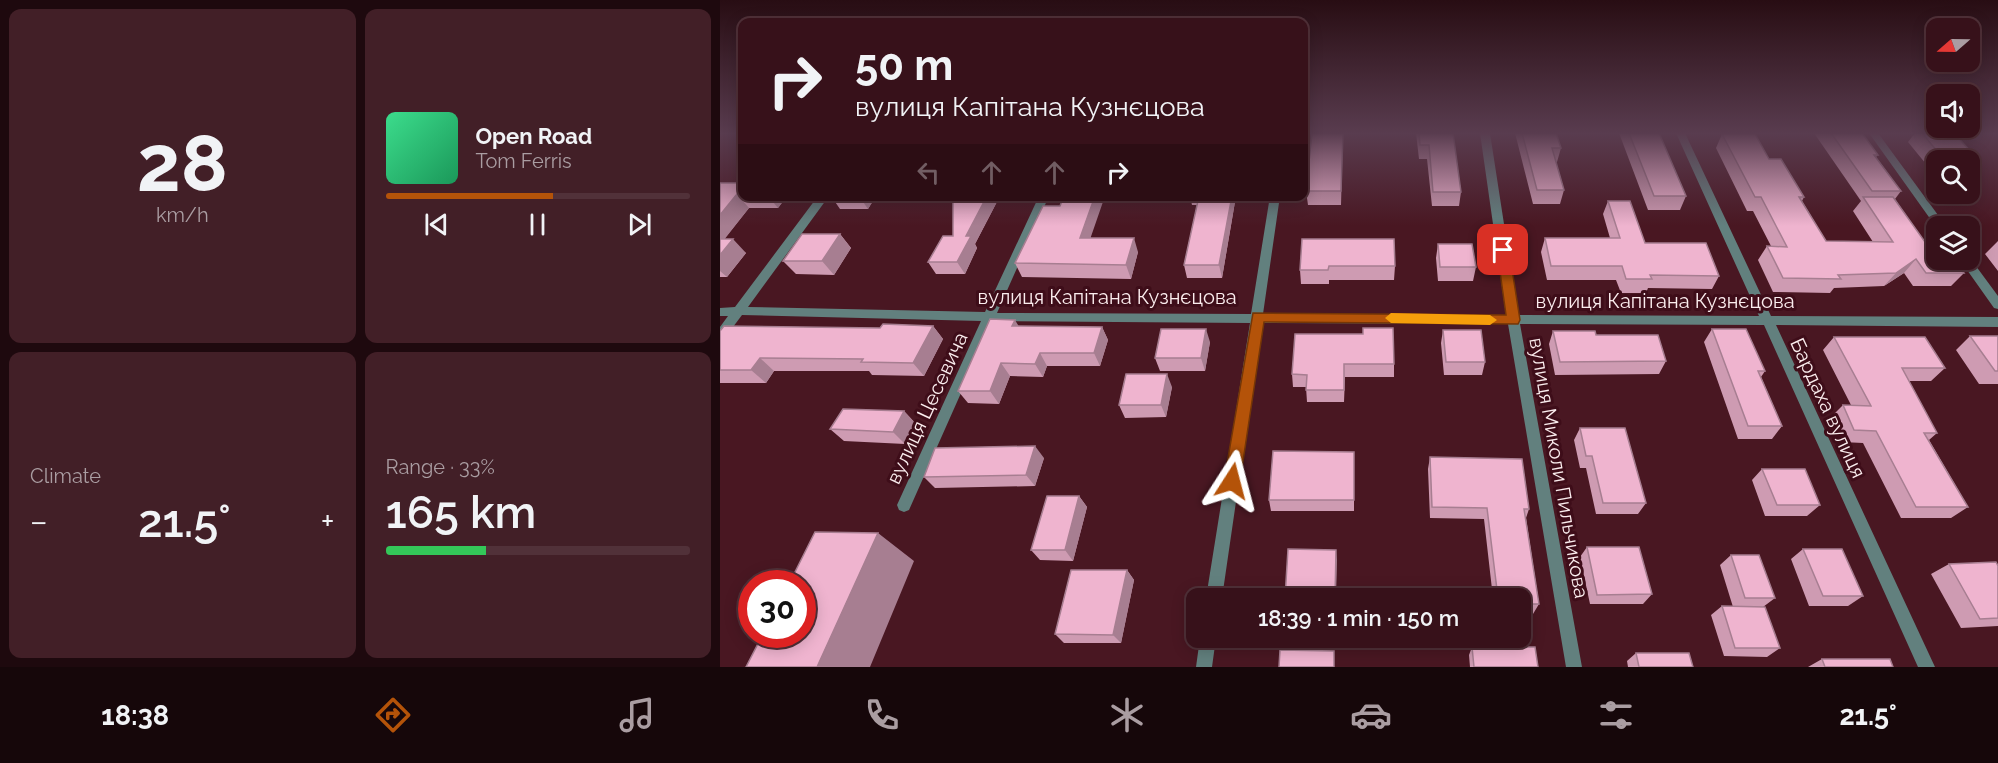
<!DOCTYPE html>
<html lang="en">
<head>
<meta charset="utf-8">
<style>
	body { margin:0; font-family:Raleway,sans-serif; background:#421f27; color:#f1f3f6; height:100vh; display:flex; flex-direction:column; font-size:22px; white-space:nowrap }
	* { box-sizing:border-box; margin:0 }
	p { font-size:20px; color:#aa9da2 }
	.icon { flex:none; width:33px; height:33px; fill:none; stroke:currentColor; stroke-width:2; stroke-linecap:round; stroke-linejoin:round }
	.map { position:relative; flex:1; overflow:hidden }
	.sheet { display:flex; flex-direction:column; gap:9px; padding:9px; background:#1e090e; width:720px }
	.sheet>* { flex:none }
	.hud { position:absolute; left:18px; top:18px; width:570px; height:183px; border-radius:12px; box-shadow:0 3px 15px #0003,0 0 0 2px #513139; background:#37111a; color:#f1f3f6; overflow:hidden }
	.needle { width:39px; rotate:250deg }
	.buttons { position:absolute; left:1206px; top:18px; display:grid; gap:12px }
	.buttons a { display:grid; place-items:center; width:54px; height:54px; border-radius:12px; background:#37111a; box-shadow:0 3px 15px #0003,0 0 0 2px #513139; font-size:30px }
	.speed { position:absolute; left:18px; top:570px; display:flex; gap:12px; font-size:30px; font-weight:700; text-align:center }
	.speed>* { display:grid; place-content:center; width:78px; height:78px; border-radius:50%; background:#37111a; box-shadow:0 3px 15px #0003,0 0 0 2px #513139; line-height:1 }
	.speed .limit { border:9px solid #d22; background:#fff; color:#111 }
	.pin { position:absolute; display:grid; place-items:center; width:51px; height:51px; color:#fff; margin:-26px; border-radius:12px; box-shadow:0 3px 9px #0006 }
	.me { position:absolute; width:66px; margin:-33px; rotate:9deg; stroke-linejoin:round; filter:drop-shadow(0 0 4px #0008) }
	.turn { display:flex; align-items:center; gap:21px; height:126px; padding:0 18px; font-size:27px }
	.turn .icon { width:78px; height:78px; stroke-width:2.5 }
	.turn b { display:block; font-size:42px; line-height:51px }
	.lanes { display:flex; align-items:center; height:57px; padding:0 18px; background:#0003; justify-content:center; gap:30px; direction:ltr }
	.lanes .off { opacity:.35 }
	.big { font-size:45px; font-weight:600; line-height:1.1 }
	.sheet .widget { flex:1; display:flex; flex-direction:column; justify-content:center; gap:9px; min-width:0; padding:0 21px; border-radius:12px; background:#421f27 }
	.sheet .dial { align-items:center; gap:0 }
	.dial b { font-size:78px; line-height:1 }
	.song { display:flex; align-items:center; gap:18px }
	.cover { width:72px; height:72px; border-radius:9px; background:linear-gradient(135deg,hsl(150 70% 55%),hsl(150 70% 35%)) }
	.played { height:6px; border-radius:3px; background:linear-gradient(90deg,#b45309 55%,#513139 55%) }
	.keys { display:flex; justify-content:space-around; direction:ltr }
	.heat { display:flex; justify-content:space-between; align-items:center; font-size:33px; direction:ltr }
	.charge { height:9px; border-radius:4px; background:linear-gradient(90deg,#34c759 33%,#513139 0) }
	.sheet .tiles { flex:1; display:grid; gap:9px; grid-template-columns:repeat(2,1fr) }
	.trip { position:absolute; left:466px; top:588px; width:345px; height:60px; border-radius:12px; background:#37111a; box-shadow:0 3px 15px #0003,0 0 0 2px #513139; font-weight:600; line-height:60px; text-align:center }
	.tabs { display:flex; height:96px; justify-content:space-around; align-items:center; background:#16070a; color:#aa9da2 }
	.tabs .icon { width:42px; height:42px }
	.tabs .active { color:#b45309 }
	.tabs b { font-size:27px; color:#f1f3f6 }
	main { display:flex; flex:1; min-height:0 }
	.map>svg:first-child { display:block }
	.lines { fill:none; stroke-linecap:round; stroke-linejoin:round }
	.minor { fill:#62807e; fill-rule:evenodd }
	.wall { fill:#ce9bb2 }
	.shaded-wall { fill:#a77e91 }
	.building { fill:#efb4cf; stroke:#a77e91; stroke-width:1.5 }
	.route { fill:#b45309; stroke:#753606; stroke-width:1.5 }
	.slow { fill:#f59e0b }
	.labels { text-anchor:middle; dominant-baseline:central; stroke-width:6; stroke-linejoin:round; paint-order:stroke }
	.street-label { font-size:20px; fill:#fbedee; stroke:#3e0d19 }
</style>
</head>
<body>
<main>
<section class="sheet">
<div class="tiles">
<div class="widget dial"><b>28</b><p>km/h</p></div>
<div class="widget">
<div class="song"><i class="cover"></i><div><b>Open Road</b><p>Tom Ferris</p></div></div>
<div class="played"></div>
<div class="keys"><svg class="icon" aria-label="previous" viewBox="0 0 24 24"><path d="M18 5L8 12l10 7zM5 5v14"/></svg><svg class="icon" aria-label="pause" viewBox="0 0 24 24"><path d="M8 5v14M16 5v14"/></svg><svg class="icon" aria-label="next" viewBox="0 0 24 24"><path d="M6 5l10 7-10 7zM19 5v14"/></svg></div>
</div>
<div class="widget"><p>Climate</p>
<div class="heat"><a>−</a><b class="big">21.5°</b><a>+</a></div>
</div>
<div class="widget"><p>Range · 33%</p><b class="big">165 km</b><div class="charge"></div></div>
</div>
</section>
<div class="map">
<svg width="1278" height="667" viewBox="0 0 1278 667">
	<rect width="100%" height="100%" fill="#491722"/>
	<g class="lines">
		<!-- minor -->
		<path class="minor" d="M760,133h10l28,182 241,1 -83,-183h9l86,183 227,1v10l-222,-2 159,342h-17l-154,-342 -244,-1 62,343h-16l-58,-343 -246,-1 -40,275h-16l44,-275 -257,-2 -84,189 -5,2 -5,-2 -2,-5 84,-184 -239,-6 -18,24 -4,2v-14l8,-11h-8v-8l15,-1 83,-111h11l-81,111 237,5 54,-116h10l-52,117 254,1 19,-118h10l-17,118 243,1z
			M1149,133h9l68,93 -10,1z
			M1250,258l28,38v13l-4,-1 -34,-48z
			M480,638h16l-4,29h-16z"/>
	</g>
	<!-- wall -->
	<path class="wall" d="M623,133l-2,72h-33l-2,-14z
		M696,133h37l8,59 -2,14h-27l-5,-47h-8z
		M795,133h41l5,15 -4,14h-1l8,28 -4,14h-27z
		M899,133h40l27,63 -6,14h-32z
		M1094,133h48l16,22 -2,2 25,34 -6,8 41,61 28,13 -13,13h-38l-9,-13 -20,13 -50,2 -4,5 -57,-1 -15,-32 9,-14h4l-18,-35h-6l-31,-63 6,-14 47,25 35,38 -2,4 24,40 47,1 -20,-31 8,-10z
		M1195,133h39l17,19 -6,8h-29v6l-10,-2 -18,-22z
		M22,180v16h45l-9,12h-29l-25,31 22,14 -19,24h-7v-94h19z
		M111,196h45l-8,13h-28z
		M233,196h47l-25,48 2,4 -12,26h-29l-8,-12 25,-26z
		M470,196h46l-14,82h-35l-3,-13 13,-60h-5z
		M888,201l37,42 74,33 -7,13 -64,-1 -2,5h-25l-5,-13h-69l-6,-28 4,-14h65l-7,-24z
		M340,206l31,32 47,14 -7,27 -109,-2 -7,-14z
		M120,234l11,14 -17,27 -38,-1 -13,-13z
		M582,239l93,27 -1,14h-65v4h-28l-1,-14z
		M1278,241v30l-13,-17z
		M718,244l38,23 -3,14h-35l-2,-23z
		M213,326l10,13 -19,37 -52,-1 -3,-4h-95l-8,12h-46v-52l160,-3z
		M299,326l83,1 6,13 -8,26h-53l-4,11 -33,-1 -11,28 -31,-1 -10,-12z
		M992,329l53,42 -4,6 21,49 -10,13h-34l-34,-97z
		M723,330l42,32 -3,13h-38l-3,-32z
		M833,331l43,4 70,26 -7,13 -104,1 -6,-31z
		M575,334l99,30v13h-49l-1,25h-37l-1,-15h-13l-1,-13z
		M1250,336h28v48h-19l-23,-34z
		M1114,337l111,31 -14,13h-22l28,52 -8,7 39,67 -17,11h-50l-38,-75 -21,-1 -11,-25 12,-12h8l-28,-55z
		M490,342l-5,29h-45l-5,-13z
		M452,387l-6,30 -41,1 -6,-13z
		M184,411l12,13 -11,20 -61,-3 -14,-12z
		M860,428l66,75 -8,11h-42l-10,-46h-6l-6,-28z
		M634,452v59h-83l-2,-11z
		M710,457l99,52 -3,9 13,86 -6,10 -12,-1v-15h-28l-9,-79 -54,-1 -2,-49z
		M324,458l-9,28 -100,2 -11,-11z
		M1042,469l58,36 -13,11h-42l-13,-36z
		M359,496l8,11 -14,54 -33,-1 -9,-10z
		M867,547l65,47 -9,10h-53l-10,-47z
		M1083,549l60,47 -15,10h-39l-18,-47z
		M1011,555l44,43 -12,9 17,41 -13,9 -43,-1 -13,-41 11,-9 11,1 -13,-42z
		M1229,564l49,2v60l-37,2 -30,-54z
		M407,570l7,10 -13,63h-57l-9,-9z
		M752,647l66,20h-68l-1,-12z
		M916,653l57,14h-65l-1,-6z
		M1102,659l71,8h-85z"/>
	<!-- shaded-wall -->
	<path class="shaded-wall" d="M17,194l12,14 -29,37v-30z
		M48,196h19l-9,12z
		M139,196h17l-8,13z
		M267,196h13l-25,48 2,4 -12,26 -8,-12 9,-26z
		M375,196h10l-19,55 -6,-13z
		M512,196h4l-14,82 -3,-13z
		M120,234l11,14 -17,27 -12,-14z
		M414,238l4,14 -7,27 -5,-14z
		M13,239l13,14 -19,24 -7,-6v-16z
		M1196,259l-12,14 -20,13 12,-13z
		M295,320l8,13 -11,-7z
		M213,326l10,13 -19,37 -11,-13z
		M382,327l6,13 -8,26 -6,-13z
		M486,329l4,13 -5,29 -4,-13z
		M320,353l7,13 -4,11 -8,-13z
		M40,358l14,13 -8,12 -15,-13z
		M281,363l9,13 -11,28 -9,-13z
		M447,374l5,13 -6,30 -5,-12z
		M184,411l12,13 -11,20 -12,-12z
		M315,446l9,12 -9,28 -9,-11z
		M359,496l8,11 -14,54 -8,-11z
		M158,533l36,28 -44,106h-53z
		M616,550l1,10 -1,38h-1z
		M407,570l7,10 -13,63 -8,-8z"/>
	<!-- building -->
	<path class="building" d="M592,133h31l-2,58h-35z
		M699,133h34l8,59h-28l-4,-47h-9z
		M802,133h34l5,15h-9l12,42h-27z
		M909,133h30l27,63h-32z
		M1111,133h31l16,22h-4l27,36h-29z
		M1202,133h32l17,19h-29l-5,-1z
		M1002,134h33l14,25h12l23,38h-5l27,44 67,1 -30,-45h30l32,45h11v18h18l10,13h-38l-10,-14 -20,14 -58,2 3,4 -58,-1 -16,-32 20,1 -26,-50h-6z
		M22,180v14h-5l-17,21v-32h19z
		M233,196h34l-21,40h5l-14,26h-29l15,-26h10z
		M344,196h31l-15,42h54l-8,27 -111,-2 28,-57h17z
		M479,196h33l-13,69h-35z
		M888,201h22l15,42h61l13,33 -69,-1 2,4h-26l-4,-13h-71l-6,-28h75z
		M82,234h38l-18,27h-39z
		M0,239h13l-13,16z
		M582,239h92l1,27h-66l-1,4h-28z
		M718,244h34l4,23h-36z
		M270,319l25,1 -3,6 90,1 -8,26h-54l-5,11 -34,-1 -11,28h-32z
		M163,324l50,2 -20,37 -52,-1 2,-3 -103,-1 -9,12h-31v-39l4,-5 156,2z
		M643,328h30l1,36h-50v26h-38l1,-15 -15,-1 3,-40h68z
		M441,329h45l-5,29h-46z
		M992,329h34l19,42h-7l24,55h-34z
		M723,330h38l4,32h-39z
		M833,331h42l1,4h62l8,26 -106,1z
		M1250,336h28v35h-3z
		M1114,337h91l20,31h-43l35,65h-13l44,74h-52l-40,-76 -22,-1 -11,-25 28,1z
		M406,374h41l-6,31h-42z
		M123,409l61,2 -11,21 -63,-3z
		M860,428h45l21,75h-43l-11,-47h-6z
		M315,446l-9,29 -102,2 11,-29z
		M553,451l81,1v48h-85z
		M710,457l92,2 7,50h-5l15,95h-18v-6h-23l-11,-90 -55,-1z
		M1042,469h43l15,36h-43z
		M327,496h32l-14,54h-34z
		M95,532l63,1 -61,134h-71l17,-33h39v-50h-13z
		M867,547h52l13,47 -55,1z
		M568,549l48,1 -1,48h-50z
		M1083,549h39l21,47h-40z
		M1011,555h28l16,43h-30z
		M1276,562l2,4v52l-18,1 -31,-55z
		M351,570h56l-14,65 -58,-1z
		M1002,606l43,1 15,41h-45z
		M752,647h63l3,20h-64z
		M560,650l54,1v16h-55z
		M916,653h53l4,14h-54z
		M1102,659h68l3,8h-68z"/>
	<!-- sky -->
	<linearGradient id="sky" x2="0" y2="1"><stop stop-color="#280d13"/><stop offset="0.59" stop-color="#593c4f"/><stop offset="1" stop-color="#593c4f" stop-opacity="0"/></linearGradient>
	<rect width="1278" height="226" fill="url(#sky)"/>
	<!-- route -->
	<path class="route" d="M783,245l6,5 11,70 -2,4 -254,-2 -24,159 -2,5 -6,2 -5,-2 -3,-5 29,-168 253,2 -9,-65z"/>
	<!-- slow -->
	<path class="slow" d="M671,313l99,2 7,5 -7,5 -99,-2 -6,-5z"/>
	<g class="labels">
		<!-- street labels -->
		<g class="street-label">
			<text x="387" y="297">вулиця Капітана Кузнєцова</text>
			<text x="945" y="301">вулиця Капітана Кузнєцова</text>
			<text transform="translate(207 408) rotate(-65)">вулиця Цесевича</text>
			<text transform="translate(1108 408) rotate(65)">Бардаха вулиця</text>
			<text transform="translate(839 468) rotate(80)">вулиця Миколи Пильчикова</text>
		</g>
	</g>
</svg>
<div class="buttons">
<a><svg class="needle" viewBox="-14 -14 28 28"><path d="M0-13l5 13h-10z" fill="#e53935"/><path d="M0 13l5-13h-10z" fill="#aa9da2"/></svg></a>
<a><svg class="icon" aria-label="sound" viewBox="0 0 24 24"><path d="M4 9h4l5-4v14l-5-4H4zM17 9q2 3 0 6"/></svg></a>
<a><svg class="icon" aria-label="search" viewBox="0 0 24 24"><circle cx="10" cy="10" r="6"/><path d="M15 15l6 6"/></svg></a>
<a><svg class="icon" aria-label="layers" viewBox="0 0 24 24"><path d="M12 4l9 5-9 5-9-5zM3 14l9 5 9-5"/></svg></a>
</div>
<div class="speed"><div class="limit">30</div></div>
<div class="pin" style="left:783px;top:250px;background:#d93025"><svg class="icon" aria-label="arrive" viewBox="0 0 24 24"><path d="M6 21V4h12l-3 4 3 4H6"/></svg></div>
<svg class="me" style="left:512px;top:481px" viewBox="-20 -20 40 40"><path d="M0-17L14 15 0 8-14 15z" fill="#b45309" stroke="#fff" stroke-width="4"/></svg>
<div class="trip">18:39 · 1 min · 150 m</div>
<div class="hud">
<div class="turn"><svg class="icon" aria-label="right" viewBox="0 0 24 24"><path d="M7 20v-9h11M14 6l5 5-5 5"/></svg><div><b>50 m</b>вулиця Капітана Кузнєцова</div></div>
<div class="lanes"><svg class="icon off" aria-label="left" viewBox="0 0 24 24"><path d="M17 20v-9H6M10 6l-5 5 5 5"/></svg><svg class="icon off" aria-label="ahead" viewBox="0 0 24 24"><path d="M12 20V5M6 11l6-6 6 6"/></svg><svg class="icon off" aria-label="ahead" viewBox="0 0 24 24"><path d="M12 20V5M6 11l6-6 6 6"/></svg><svg class="icon" aria-label="right" viewBox="0 0 24 24"><path d="M7 20v-9h11M14 6l5 5-5 5"/></svg></div>
</div>
</div>
</main>
<nav class="tabs">
<b>18:38</b>
<svg class="icon active" aria-label="directions" viewBox="0 0 24 24"><path d="M12 3l9 9-9 9-9-9zM9 14v-3h6M13 9l2 2-2 2"/></svg>
<svg class="icon" aria-label="music" viewBox="0 0 24 24"><path d="M9 18V5l10-2v13"/><circle cx="6" cy="18" r="3"/><circle cx="16" cy="16" r="3"/></svg>
<svg class="icon" aria-label="phone" viewBox="0 0 24 24"><path d="M5 4h4l2 5-3 2q2 4 5 5l2-3 5 2v4C11 20 4 13 5 4z"/></svg>
<svg class="icon" aria-label="climate" viewBox="0 0 24 24"><path d="M12 3v18M4 7l16 10M4 17L20 7"/></svg>
<svg class="icon" aria-label="car" viewBox="0 0 24 24"><path d="M5 17H2v-5l4-1 3-4h7l3 4 3 1v5h-3M9 17h6M6 11h13"/><circle cx="7" cy="17" r="2"/><circle cx="17" cy="17" r="2"/></svg>
<svg class="icon" aria-label="filters" viewBox="0 0 24 24"><path d="M4 7h16M4 17h16"/><circle cx="9" cy="7" r="2"/><circle cx="15" cy="17" r="2"/></svg>
<b>21.5°</b>
</nav>
</body>
</html>
